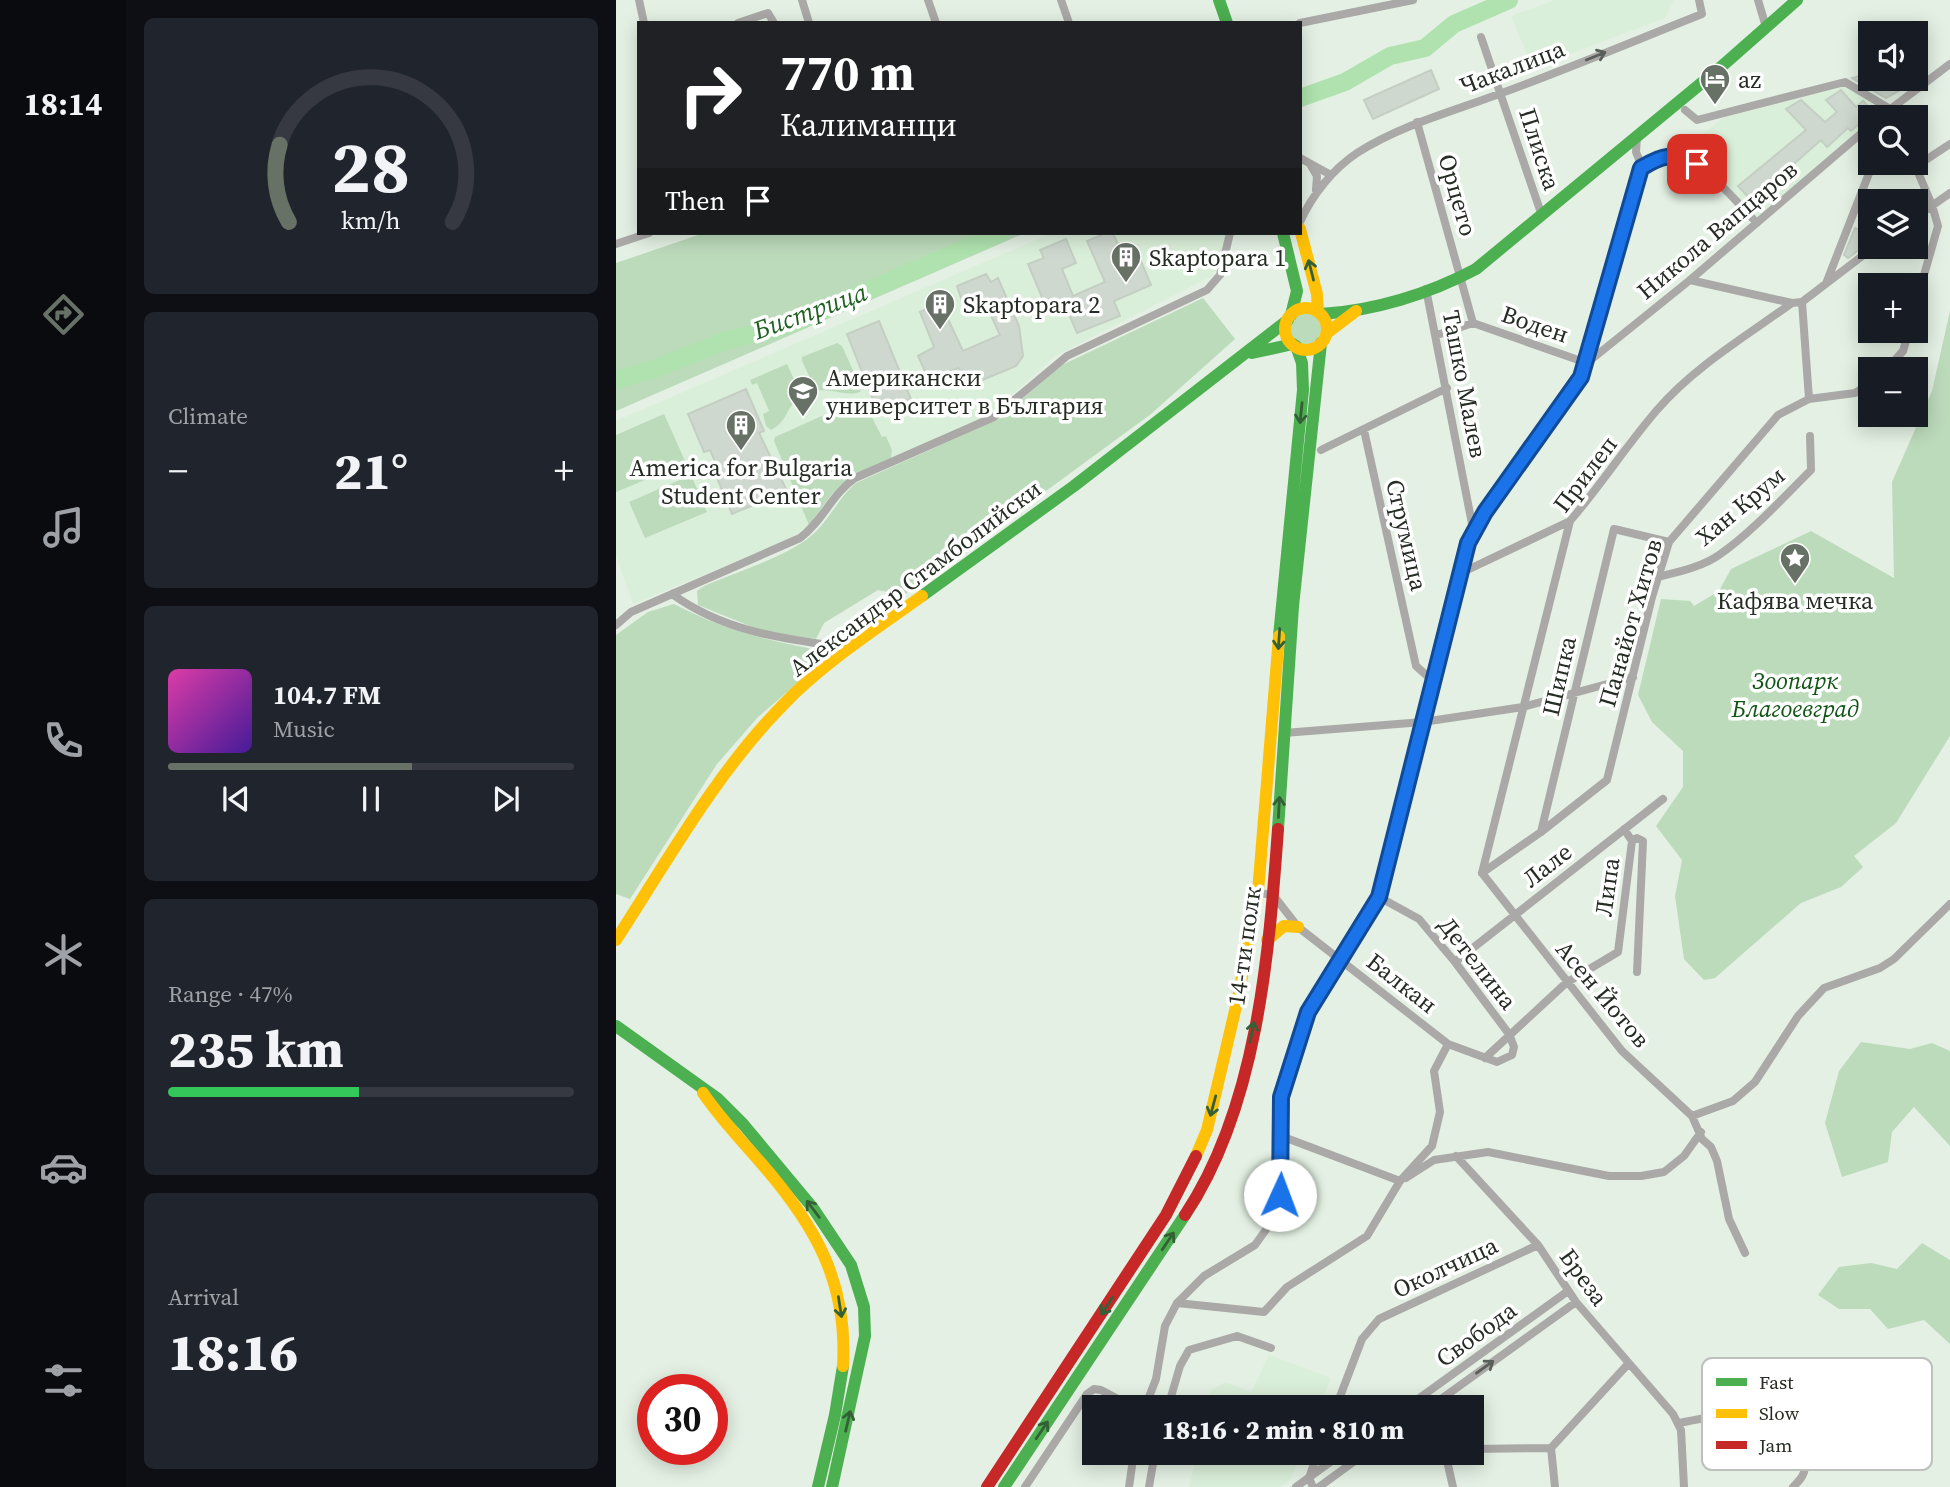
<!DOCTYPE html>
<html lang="en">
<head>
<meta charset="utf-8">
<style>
	body { margin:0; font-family:"Source Serif 4",serif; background:#20242c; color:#f1f3f6; height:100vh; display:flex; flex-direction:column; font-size:26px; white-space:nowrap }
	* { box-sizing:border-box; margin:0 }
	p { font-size:23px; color:#9ea1a6 }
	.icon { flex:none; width:38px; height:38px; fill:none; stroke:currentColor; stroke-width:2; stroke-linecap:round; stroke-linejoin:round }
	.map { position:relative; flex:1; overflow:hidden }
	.panel { display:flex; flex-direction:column; gap:18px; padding:18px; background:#0d0f14; width:490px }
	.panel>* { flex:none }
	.top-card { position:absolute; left:21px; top:21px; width:665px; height:214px; border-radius:0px; box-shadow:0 4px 18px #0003; background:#202124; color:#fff; overflow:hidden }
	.controls { position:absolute; left:1242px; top:21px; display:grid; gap:14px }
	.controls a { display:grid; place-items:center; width:70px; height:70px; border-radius:0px; background:#171b24; box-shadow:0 4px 18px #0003; font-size:35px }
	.speed { position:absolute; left:21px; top:1374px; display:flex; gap:14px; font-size:35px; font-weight:700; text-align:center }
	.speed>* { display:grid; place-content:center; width:91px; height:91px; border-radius:50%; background:#171b24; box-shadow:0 4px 18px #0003; line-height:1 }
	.speed .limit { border:10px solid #d22; background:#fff; color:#111 }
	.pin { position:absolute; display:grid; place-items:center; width:60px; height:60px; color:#fff; margin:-30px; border-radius:14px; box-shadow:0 4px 10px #0006 }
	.me { position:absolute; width:77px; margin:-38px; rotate:2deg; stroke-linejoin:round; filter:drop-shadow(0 0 5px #0008) }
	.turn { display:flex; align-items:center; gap:24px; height:147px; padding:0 28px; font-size:32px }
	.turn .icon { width:91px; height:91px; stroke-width:2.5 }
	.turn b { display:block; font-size:49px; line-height:60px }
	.then { display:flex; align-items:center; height:66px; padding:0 28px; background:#0003; gap:14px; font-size:26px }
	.big { font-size:52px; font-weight:800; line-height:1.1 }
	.panel .widget { flex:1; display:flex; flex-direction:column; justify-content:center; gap:10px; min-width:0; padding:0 24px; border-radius:10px; background:#20242c }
	.panel .dial { align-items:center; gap:0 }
	.dial svg { height:182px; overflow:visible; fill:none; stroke:#363941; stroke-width:7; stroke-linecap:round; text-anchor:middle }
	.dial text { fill:#f1f3f6; stroke:none }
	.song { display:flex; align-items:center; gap:21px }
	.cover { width:84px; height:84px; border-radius:10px; background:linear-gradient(135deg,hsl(320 70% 55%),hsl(260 70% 35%)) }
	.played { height:7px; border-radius:4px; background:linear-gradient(90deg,#677166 60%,#363941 60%) }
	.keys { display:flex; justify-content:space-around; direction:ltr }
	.heat { display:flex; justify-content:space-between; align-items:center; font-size:38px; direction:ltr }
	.charge { height:10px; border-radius:5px; background:linear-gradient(90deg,#34c759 47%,#363941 0) }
	.trip { position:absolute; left:466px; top:1395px; width:402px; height:70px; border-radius:0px; background:#171b24; box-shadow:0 4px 18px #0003; font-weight:800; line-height:70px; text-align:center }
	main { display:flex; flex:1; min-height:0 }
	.dock { display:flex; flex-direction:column; width:126px; justify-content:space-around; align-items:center; background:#090b0e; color:#9ea1a6 }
	.dock .icon { width:49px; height:49px }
	.dock .selected { color:#677166 }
	.dock b { font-size:32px; color:#f1f3f6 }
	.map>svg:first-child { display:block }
	.built { fill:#daefd9 }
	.green { fill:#bcdbbb }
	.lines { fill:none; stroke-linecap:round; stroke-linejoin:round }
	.river { stroke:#afe2ae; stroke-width:18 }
	.building { fill:#ced8ce; stroke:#c4cec3; stroke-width:2 }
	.street { stroke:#aba9a7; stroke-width:8 }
	.fast { stroke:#4caf50; stroke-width:12 }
	.slow { stroke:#ffc107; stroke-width:12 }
	.jam { stroke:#c62828; stroke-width:12 }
	.oneway { stroke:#5a5e58 }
	.oneway2 { stroke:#346035 }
	.route-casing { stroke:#114b97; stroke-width:18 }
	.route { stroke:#1a73e8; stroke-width:12 }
	.labels { text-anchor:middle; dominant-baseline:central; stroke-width:7; stroke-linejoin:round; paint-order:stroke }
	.street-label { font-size:24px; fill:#242c23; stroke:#fff }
	.poi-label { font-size:24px; fill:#242c23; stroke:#fff; text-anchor:start }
	.park-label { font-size:24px; font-style:italic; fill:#115515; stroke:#fff }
	.water-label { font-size:26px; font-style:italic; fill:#216222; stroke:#fff }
	.key { fill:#fff; stroke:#bdc0bd; stroke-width:2 }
	.key-label { font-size:19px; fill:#242c23 }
</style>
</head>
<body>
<main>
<nav class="dock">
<b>18:14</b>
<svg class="icon selected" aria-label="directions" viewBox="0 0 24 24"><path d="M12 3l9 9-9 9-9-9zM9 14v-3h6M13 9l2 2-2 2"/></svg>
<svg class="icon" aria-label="music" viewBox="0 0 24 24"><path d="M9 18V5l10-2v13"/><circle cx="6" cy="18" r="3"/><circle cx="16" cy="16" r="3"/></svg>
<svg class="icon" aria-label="phone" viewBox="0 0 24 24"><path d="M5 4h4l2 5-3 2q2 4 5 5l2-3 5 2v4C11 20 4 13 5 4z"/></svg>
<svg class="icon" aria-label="climate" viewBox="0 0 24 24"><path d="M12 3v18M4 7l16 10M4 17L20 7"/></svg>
<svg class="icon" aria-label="car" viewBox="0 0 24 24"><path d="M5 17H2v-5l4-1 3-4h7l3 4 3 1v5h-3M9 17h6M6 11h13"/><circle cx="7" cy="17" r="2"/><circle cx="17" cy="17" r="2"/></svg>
<svg class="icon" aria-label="filters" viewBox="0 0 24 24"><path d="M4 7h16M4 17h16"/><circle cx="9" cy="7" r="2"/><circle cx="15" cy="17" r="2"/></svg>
</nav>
<section class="panel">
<div class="widget dial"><svg viewBox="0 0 100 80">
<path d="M14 69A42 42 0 1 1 86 69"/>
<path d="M14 69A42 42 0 0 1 10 35" stroke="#677166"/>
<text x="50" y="56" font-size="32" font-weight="700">28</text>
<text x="50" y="72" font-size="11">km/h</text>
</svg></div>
<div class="widget"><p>Climate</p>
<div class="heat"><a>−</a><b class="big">21°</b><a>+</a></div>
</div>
<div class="widget">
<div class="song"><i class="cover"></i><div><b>104.7 FM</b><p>Music</p></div></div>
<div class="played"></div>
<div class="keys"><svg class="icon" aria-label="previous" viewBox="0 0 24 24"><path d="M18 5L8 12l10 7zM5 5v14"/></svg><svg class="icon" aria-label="pause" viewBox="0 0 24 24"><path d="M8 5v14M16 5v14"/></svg><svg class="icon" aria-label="next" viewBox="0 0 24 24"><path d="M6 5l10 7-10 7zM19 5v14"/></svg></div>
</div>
<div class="widget"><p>Range · 47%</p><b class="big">235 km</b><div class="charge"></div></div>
<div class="widget"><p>Arrival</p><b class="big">18:16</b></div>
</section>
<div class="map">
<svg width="1334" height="1487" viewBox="0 0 1334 1487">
	<rect width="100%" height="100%" fill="#e3f0e3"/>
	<!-- built -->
	<path class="built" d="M939,0h119l-9,18 -132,50 -22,-52z
		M1228,83l46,26 -10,8h-9v8l-114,98 -60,-59 -19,-9 53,-44z
		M436,233h174l-8,33 -6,10 -157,80 -65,59 -142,63 -16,16 -23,31 -19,14 -157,65 -17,-48v-135z
		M653,1355l62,23 -12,29h-111l4,-17 13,-8 26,10z
		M581,1453v-1l104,1 -11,27 -10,7h-91z"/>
	<!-- green -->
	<path class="green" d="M88,233h321l-409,178v-148z
		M587,298l32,41 -84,75 -247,181 -26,-5 -54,33 -8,16 -49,-6 -69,-28 -1,-14 7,-5c30,-13 82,-29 107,-50 18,-15 27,-38 45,-53l145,-65 59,-52z
		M1334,311v425l-54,87 -42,33 9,11 -22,20 -40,16 -86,75 -11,2 -20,-21 -9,-63 7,-36 -26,-34 27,-39v-36l-31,-29 -14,-27 23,-96 29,2 4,5 25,-15 12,-22 80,-38 83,47 -2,-96 40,-91z
		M674 328a16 16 0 1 1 32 0a16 16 0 1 1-32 0Z
		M221,343l5,3 19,42 -1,4c-15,5 -28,-4 -44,-1l-14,-30v-4z
		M171,364l15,33c-17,9 -13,24 -31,33l-5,-4 -3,-12 6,-3 -12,-28 -5,2 -2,-5z
		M246,398l20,39 4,-1 6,14 -1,8 -43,20 -16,16 -23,31 -35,-84 1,-4z
		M48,414l22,49 -70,29v-57z
		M75,475l16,37 -62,26 -16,-36z
		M58,604c53,28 101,38 159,49l-75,64 -41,47 -87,135 -14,-5v-259l32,-23z
		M1245,1042l49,7 22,-6 18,8v95l-36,-39 -22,25 -4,30 -46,15 -17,-54 14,-52z
		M1306,1243l28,17v84l-26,-24 -36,9 -18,-20h-31l-21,-14 21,-28 32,-4 26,6z"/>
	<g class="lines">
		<!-- river -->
		<path class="river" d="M684,98l45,-16 45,-26 35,-8 29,-24 55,-24
			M0,380l38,-11 74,-29 53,-12 220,-95"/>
	</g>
	<!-- building -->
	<path class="building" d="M815,70l8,19 -66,30 -9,-19z
		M1255,73v6h49l-34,19 -34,-20z
		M1225,90l15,17 7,-6 10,11 -22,19 -3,-3 -21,19 -6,-7 -69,61 -14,-15 68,-56 -20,-21 15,-9 24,22 12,-10 -11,-12z
		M1239,228l12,5 4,8 -23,17 -4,-3z
		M490,233h7l15,34 13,-6 10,24 -37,16 6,15 -43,17 -11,-26 -17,7 -21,-50 16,-6 -4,-8 26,-11 10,24 -14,6 11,27 32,-14 -18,-41z
		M370,274l5,8 7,-4 21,48 4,30 -7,10 -36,15 -5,-8 -11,5 -6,-10 -29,12 -11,-24 16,-9 -14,-35 20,-10 23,49 37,-16 -15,-33 -20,8 -8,-24z
		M263,321l32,78 -33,13 -31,-78z
		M130,389l18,42 -5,2 28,58 -55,23 -17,-41 -2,-8 3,-1 -6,-14 -6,2 -16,-38z"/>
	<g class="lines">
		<!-- street -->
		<path class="street" d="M23,0l5,23
			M186,0l7,23
			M312,0l8,23
			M445,0l8,23
			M1142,0l8,27
			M122,23l30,-10 6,10
			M684,23l113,-23
			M865,37l61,179
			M1069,110l12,10 148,-38 45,27
			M1264,117l70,-53
			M801,122l56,201
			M684,158l31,17
			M1298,163l18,42 6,21 -22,77
			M694,164l7,12 -1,14
			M1299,167l35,-23
			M1025,168c11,-7 22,-14 36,-12 24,2 63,50 80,67
			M1300,217l34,-24
			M684,222c12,-27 33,-53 57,-69 44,-28 94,-41 142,-59 69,-25 135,-53 203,-80l-3,-14
			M0,244l33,-11
			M1074,280l102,23
			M1211,281l46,-118
			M810,289l47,240
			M1186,302l7,97
			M857,323l114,40 103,-83 181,-155
			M821,335l36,-12
			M1271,369l16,-18 6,-20
			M748,430l52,236 18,16
			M705,450l126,-62
			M845,573l109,-52
			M1042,577c20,-5 44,-10 61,-22 31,-21 65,-58 92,-85l-1,-34
			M56,594c54,39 114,45 178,54
			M0,625l15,-13 169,-74c22,-16 32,-44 55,-60l139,-61 73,-61 140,-66 13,-15 10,-42
			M668,733l139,-11 100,-15 110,-30
			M925,832l73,-303 55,13
			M1016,841l5,-3 6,3 -6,131
			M866,873l88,-352c31,-36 56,-75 87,-111 37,-43 89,-74 135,-107l10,-1 72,-55
			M866,873l59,-41 66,-52 45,-183 17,-55 109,-127 31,-16 46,-6 16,-10
			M866,873l140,178 70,65 10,23 9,8 6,14 12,58 16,34
			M642,892l16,4 24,31 150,117 49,18 15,-7 2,-8 -5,-13 -54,-72 -36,-43 -40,-22
			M839,962l208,-163
			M869,1058l81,-75 52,-31 14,-111 -8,-12
			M1076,1116l41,-15 22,-19 43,-66 26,-28 56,-20 14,-9 56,-55
			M665,1136l119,45
			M840,1156l82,89 38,57 97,112 8,16 3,57
			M790,1178l28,-18 54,-8 121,24h32l23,-4 20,-16 17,-24
			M561,1303l87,9 23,-25 80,-51 33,-55 32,-35 8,-34 -6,-41 14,-27
			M529,1407l11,-28 9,-53 12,-23 27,-27 51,-31 15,-21 6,-14 5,-29v-84l27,-85 71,-115 89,-354 16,-31 97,-135 55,-185 5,-28 -5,-12 1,-15
			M552,1407l12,-41 9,-16 48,-14 34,12
			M720,1407l26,-68 17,-20 159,-74
			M791,1407l161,-116
			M814,1407l146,-105
			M1062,1423c19,-3 40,-9 60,-7 18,1 62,30 66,47 3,10 -4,17 -11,24
			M856,1449l79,-1
			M829,1452l8,35
			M409,1487l62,-93 7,-5 7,1 32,17
			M513,1487l5,-35
			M533,1487l6,-35
			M680,1487l48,-35
			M697,1487l-4,-9 9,-26
			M703,1487l48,-35
			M939,1487l-4,-39 77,-84"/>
		<!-- fast -->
		<path class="fast" d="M603,0l8,23
			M667,233l14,58 -6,24
			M705,314c53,-3 108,-20 155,-45l245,-202 76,-67
			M636,353l41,-9
			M306,596l152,-110 214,-166
			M663,636l24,-246 -1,-27 -6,-17
			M662,829l15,-223 28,-263
			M0,1026l102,73 25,25 70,84 38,57 13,42 1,29 -33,151
			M202,1487l17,-72 8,-49
			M388,1487l181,-272"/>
		<!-- slow -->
		<path class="slow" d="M684,229l17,65 1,18
			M669 329a21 21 0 1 1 42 0a21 21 0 1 1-42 0Z
			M711,333l29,-22
			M0,940c52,-80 100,-167 167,-235 40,-42 92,-75 139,-109
			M651,940l17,-14 14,1
			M87,1093c17,25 38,47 58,70 54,62 87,119 82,203
			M580,1156l11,-26 31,-132 20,-106 21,-256"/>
		<!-- jam -->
		<path class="jam" d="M569,1215c72,-108 84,-260 93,-386
			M371,1487l179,-272 30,-59"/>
	</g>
	<!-- one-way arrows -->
	<defs><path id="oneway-shaft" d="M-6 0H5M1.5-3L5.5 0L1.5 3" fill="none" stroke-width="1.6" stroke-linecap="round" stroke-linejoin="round" transform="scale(1.75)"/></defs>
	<g class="oneway">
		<use href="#oneway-shaft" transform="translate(980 56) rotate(-22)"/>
		<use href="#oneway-shaft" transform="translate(869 1367) rotate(-36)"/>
	</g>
	<g class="oneway2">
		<use href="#oneway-shaft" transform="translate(695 270) rotate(-104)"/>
		<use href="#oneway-shaft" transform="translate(685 413) rotate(96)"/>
		<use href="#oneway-shaft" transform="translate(663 639) rotate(94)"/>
		<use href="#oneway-shaft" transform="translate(663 807) rotate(-87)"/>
		<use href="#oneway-shaft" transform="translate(636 1032) rotate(-79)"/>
		<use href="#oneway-shaft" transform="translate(597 1106) rotate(105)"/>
		<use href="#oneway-shaft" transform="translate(197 1209) rotate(-127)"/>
		<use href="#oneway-shaft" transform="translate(552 1241) rotate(-56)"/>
		<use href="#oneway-shaft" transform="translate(491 1306) rotate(123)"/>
		<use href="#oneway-shaft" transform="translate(224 1307) rotate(81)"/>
		<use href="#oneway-shaft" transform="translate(232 1421) rotate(-77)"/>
		<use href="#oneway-shaft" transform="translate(426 1430) rotate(-56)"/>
	</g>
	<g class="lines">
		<!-- route casing -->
		<g class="route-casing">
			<path id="route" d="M664,1195l1,-98 27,-85 71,-115 89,-354 17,-31 96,-135 60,-209c23,-14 31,-15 56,-4"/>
		</g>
		<!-- route -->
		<use href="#route" class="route"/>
	</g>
	<!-- icons -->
	<defs>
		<g id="hotel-pin" transform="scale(1.575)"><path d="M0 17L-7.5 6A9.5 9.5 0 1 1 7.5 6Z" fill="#677166" stroke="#fff"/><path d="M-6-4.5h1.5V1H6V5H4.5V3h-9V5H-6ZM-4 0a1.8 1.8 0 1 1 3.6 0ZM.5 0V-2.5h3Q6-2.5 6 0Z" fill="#fff"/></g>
		<g id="building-pin" transform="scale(1.575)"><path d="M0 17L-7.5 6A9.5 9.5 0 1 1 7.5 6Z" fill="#677166" stroke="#fff"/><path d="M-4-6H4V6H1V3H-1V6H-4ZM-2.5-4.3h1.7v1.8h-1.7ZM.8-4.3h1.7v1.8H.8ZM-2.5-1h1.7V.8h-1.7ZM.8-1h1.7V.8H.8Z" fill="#fff"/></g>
		<g id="university-pin" transform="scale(1.575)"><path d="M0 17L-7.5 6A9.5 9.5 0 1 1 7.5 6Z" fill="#677166" stroke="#fff"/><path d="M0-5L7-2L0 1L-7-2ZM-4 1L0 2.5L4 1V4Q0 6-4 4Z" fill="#fff"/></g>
		<g id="sight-pin" transform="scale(1.575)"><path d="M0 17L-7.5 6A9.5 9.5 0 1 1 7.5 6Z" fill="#677166" stroke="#fff"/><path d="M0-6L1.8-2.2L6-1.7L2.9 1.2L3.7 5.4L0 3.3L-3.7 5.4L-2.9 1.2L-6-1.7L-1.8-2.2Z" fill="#fff"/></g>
	</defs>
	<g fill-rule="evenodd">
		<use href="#hotel-pin" x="1099" y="79"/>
		<use href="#building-pin" x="510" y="257"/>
		<use href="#building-pin" x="324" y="304"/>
		<use href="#university-pin" x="187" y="391"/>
		<use href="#building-pin" x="125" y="425"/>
		<use href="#sight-pin" x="1179" y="558"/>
	</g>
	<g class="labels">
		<!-- street labels -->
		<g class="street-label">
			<text transform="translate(896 67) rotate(-21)">Чакалица</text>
			<text transform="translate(924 149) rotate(72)">Плиска</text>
			<text transform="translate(842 195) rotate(74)">Орцето</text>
			<text transform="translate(1101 230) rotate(-40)">Никола Вапцаров</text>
			<text transform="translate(919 324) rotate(19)">Воден</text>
			<text transform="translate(849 384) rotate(79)">Ташко Малев</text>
			<text transform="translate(969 474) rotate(-53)">Прилеп</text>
			<text transform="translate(1124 506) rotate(-40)">Хан Крум</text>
			<text transform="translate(791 535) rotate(77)">Струмица</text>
			<text transform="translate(299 578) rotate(-37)">Александър Стамболийски</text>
			<text transform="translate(1014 623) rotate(-74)">Панайот Хитов</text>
			<text transform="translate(943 676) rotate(-77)">Шипка</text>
			<text transform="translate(931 865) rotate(-38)">Лале</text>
			<text transform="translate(991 887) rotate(-82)">Липа</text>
			<text transform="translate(628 946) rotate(-82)">14-ти полк</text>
			<text transform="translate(862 963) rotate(52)">Детелина</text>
			<text transform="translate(786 983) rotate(38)">Балкан</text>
			<text transform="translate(987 994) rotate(50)">Асен Йотов</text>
			<text transform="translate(829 1267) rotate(-25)">Околчица</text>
			<text transform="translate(968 1277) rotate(54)">Бреза</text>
			<text transform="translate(860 1334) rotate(-36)">Свобода</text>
		</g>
		<!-- poi labels -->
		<g class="poi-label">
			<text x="1122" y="79">az</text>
			<text x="533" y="257">Skaptopara 1</text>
			<text x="347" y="304">Skaptopara 2</text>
			<text x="210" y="377">Американски<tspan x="210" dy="28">университет в България</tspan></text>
			<text x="125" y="467" text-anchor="middle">America for Bulgaria<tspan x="125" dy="28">Student Center</tspan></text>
			<text x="1179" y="600" text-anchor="middle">Кафява мечка</text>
		</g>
		<!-- park labels -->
		<g class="park-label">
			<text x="1179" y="680">Зоопарк<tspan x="1179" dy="28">Благоевград</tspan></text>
		</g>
		<!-- water labels -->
		<g class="water-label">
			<text transform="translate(194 311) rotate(-20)">Бистрица</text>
		</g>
	</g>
	<!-- legend -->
	<rect x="1086" y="1358" width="230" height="112" rx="10" class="key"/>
	<rect x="1100" y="1378" width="31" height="8" fill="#4caf50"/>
	<rect x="1100" y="1409" width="31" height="9" fill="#ffc107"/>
	<rect x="1100" y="1441" width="31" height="8" fill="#c62828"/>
	<g class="key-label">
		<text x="1143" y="1389">Fast</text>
		<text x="1143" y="1420">Slow</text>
		<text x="1143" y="1452">Jam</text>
	</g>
</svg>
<div class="controls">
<a><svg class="icon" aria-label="sound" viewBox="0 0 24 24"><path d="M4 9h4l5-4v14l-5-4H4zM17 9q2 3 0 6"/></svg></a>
<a><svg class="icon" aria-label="search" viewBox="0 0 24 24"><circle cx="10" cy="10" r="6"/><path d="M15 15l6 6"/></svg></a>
<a><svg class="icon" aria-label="layers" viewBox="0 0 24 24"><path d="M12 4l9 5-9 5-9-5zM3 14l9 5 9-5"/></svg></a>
<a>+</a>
<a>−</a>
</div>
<div class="speed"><div class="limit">30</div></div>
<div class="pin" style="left:1081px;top:164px;background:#d93025"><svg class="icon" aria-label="arrive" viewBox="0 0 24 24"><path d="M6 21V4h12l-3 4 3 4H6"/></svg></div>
<svg class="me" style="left:664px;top:1195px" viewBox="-20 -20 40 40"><circle r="19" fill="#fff"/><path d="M0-13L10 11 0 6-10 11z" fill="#1a73e8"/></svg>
<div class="trip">18:16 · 2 min · 810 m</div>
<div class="top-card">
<div class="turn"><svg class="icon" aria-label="right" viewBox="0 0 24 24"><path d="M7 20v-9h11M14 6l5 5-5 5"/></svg><div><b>770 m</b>Калиманци</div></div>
<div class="then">Then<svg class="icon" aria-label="arrive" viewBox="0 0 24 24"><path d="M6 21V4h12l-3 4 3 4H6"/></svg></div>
</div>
</div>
</main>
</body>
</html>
